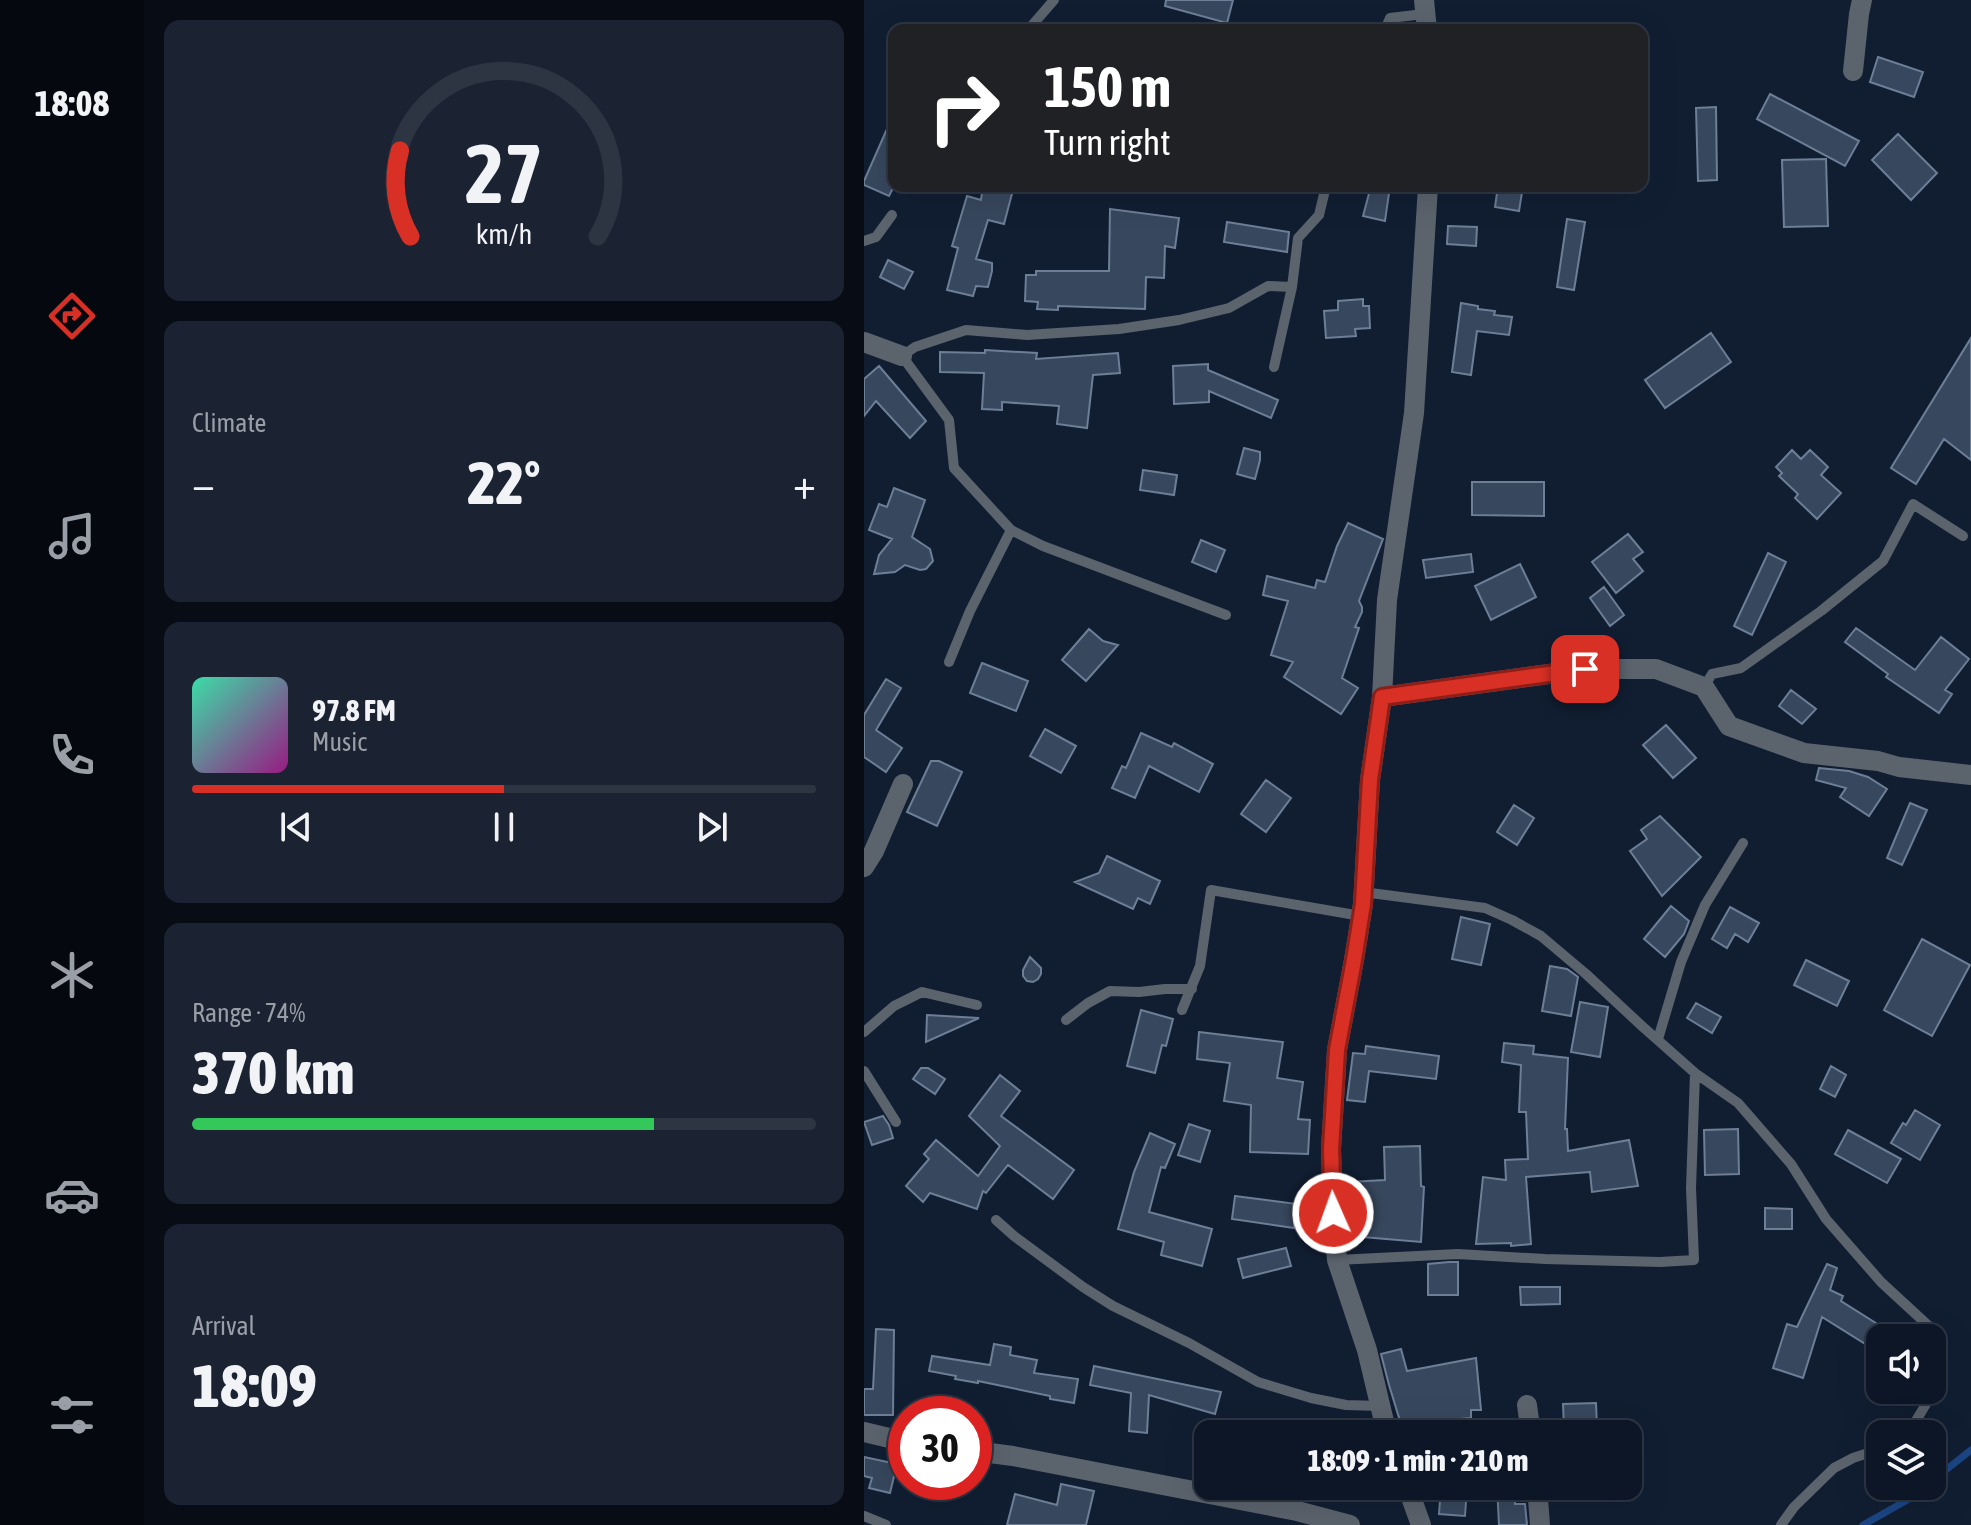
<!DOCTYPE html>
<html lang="en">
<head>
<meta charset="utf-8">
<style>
	body { margin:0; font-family:"Asap Condensed",sans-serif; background:#1b2332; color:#f1f3f6; height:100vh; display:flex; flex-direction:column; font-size:30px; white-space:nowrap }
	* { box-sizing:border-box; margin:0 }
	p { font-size:26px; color:#9a9fa7 }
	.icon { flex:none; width:44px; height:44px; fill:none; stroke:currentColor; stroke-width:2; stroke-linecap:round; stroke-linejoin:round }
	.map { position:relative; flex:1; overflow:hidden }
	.sheet { display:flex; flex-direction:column; gap:20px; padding:20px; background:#070c15; width:720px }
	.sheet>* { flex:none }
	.top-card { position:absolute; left:24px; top:24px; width:760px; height:168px; border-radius:16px; box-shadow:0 8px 32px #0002,0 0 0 2px #2d3543; background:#202124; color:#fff; overflow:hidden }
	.buttons { position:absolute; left:1002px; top:1324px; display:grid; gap:16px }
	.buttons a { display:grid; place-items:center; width:80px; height:80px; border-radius:16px; background:#0d1626; box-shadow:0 8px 32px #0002,0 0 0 2px #2d3543; font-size:40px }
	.speed { position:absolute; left:24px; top:1396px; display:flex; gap:16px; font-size:40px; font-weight:700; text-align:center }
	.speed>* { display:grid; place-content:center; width:104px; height:104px; border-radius:50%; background:#0d1626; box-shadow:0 8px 32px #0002,0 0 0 2px #2d3543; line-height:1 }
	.speed .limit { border:12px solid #d22; background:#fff; color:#111 }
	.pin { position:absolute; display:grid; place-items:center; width:68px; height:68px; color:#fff; margin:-34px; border-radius:16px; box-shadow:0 4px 12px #0006 }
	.me { position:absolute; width:88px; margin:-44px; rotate:358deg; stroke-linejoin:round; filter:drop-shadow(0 0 6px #0008) }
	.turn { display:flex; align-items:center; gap:28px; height:168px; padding:0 24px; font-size:36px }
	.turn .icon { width:104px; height:104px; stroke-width:2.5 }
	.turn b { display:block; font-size:56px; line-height:68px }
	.big { font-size:60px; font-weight:800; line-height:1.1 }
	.sheet .widget { flex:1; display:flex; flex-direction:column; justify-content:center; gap:12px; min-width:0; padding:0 28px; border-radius:16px; background:#1b2332 }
	.sheet .dial { align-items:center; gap:0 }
	.dial svg { height:208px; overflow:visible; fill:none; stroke:#2d3543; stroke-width:7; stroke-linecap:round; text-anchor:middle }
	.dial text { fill:#f1f3f6; stroke:none }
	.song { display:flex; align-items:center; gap:24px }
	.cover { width:96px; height:96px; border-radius:12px; background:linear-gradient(135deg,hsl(160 70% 55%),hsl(310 70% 35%)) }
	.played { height:8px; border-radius:4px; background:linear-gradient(90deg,#d93025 50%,#2d3543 50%) }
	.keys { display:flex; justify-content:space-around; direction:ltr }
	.heat { display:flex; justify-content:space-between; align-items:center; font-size:44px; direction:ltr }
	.charge { height:12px; border-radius:6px; background:linear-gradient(90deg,#34c759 74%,#2d3543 0) }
	.trip { position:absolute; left:330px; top:1420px; width:448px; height:80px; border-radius:16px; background:#0d1626; box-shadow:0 8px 32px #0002,0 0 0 2px #2d3543; font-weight:800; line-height:80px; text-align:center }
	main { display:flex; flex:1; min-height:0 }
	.dock { display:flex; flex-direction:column; width:144px; justify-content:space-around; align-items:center; background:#05090f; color:#9a9fa7 }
	.dock .icon { width:56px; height:56px }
	.dock .current { color:#d93025 }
	.dock b { font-size:36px; color:#f1f3f6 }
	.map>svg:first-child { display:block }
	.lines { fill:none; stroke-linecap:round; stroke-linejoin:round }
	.stream { stroke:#1b4684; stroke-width:7 }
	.building { fill:#37475d; stroke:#6d7e97; stroke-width:2 }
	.service { stroke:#5b636d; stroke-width:10 }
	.minor { stroke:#5b636d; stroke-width:20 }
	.route-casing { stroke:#8d1f18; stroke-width:20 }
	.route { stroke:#d93025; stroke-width:14 }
</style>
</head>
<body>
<main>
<nav class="dock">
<b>18:08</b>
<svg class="icon current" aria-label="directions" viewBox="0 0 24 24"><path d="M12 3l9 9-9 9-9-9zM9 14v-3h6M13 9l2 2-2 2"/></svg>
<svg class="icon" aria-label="music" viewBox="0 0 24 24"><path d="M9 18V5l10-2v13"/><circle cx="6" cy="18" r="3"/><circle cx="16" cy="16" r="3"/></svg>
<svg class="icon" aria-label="phone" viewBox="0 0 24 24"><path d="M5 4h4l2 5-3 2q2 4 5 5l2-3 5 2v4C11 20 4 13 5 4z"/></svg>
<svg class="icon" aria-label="climate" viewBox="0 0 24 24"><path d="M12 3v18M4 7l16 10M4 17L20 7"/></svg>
<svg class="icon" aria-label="car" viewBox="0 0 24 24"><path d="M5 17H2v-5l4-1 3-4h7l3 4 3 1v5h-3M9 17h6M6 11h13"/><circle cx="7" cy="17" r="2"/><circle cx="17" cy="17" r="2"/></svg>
<svg class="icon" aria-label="filters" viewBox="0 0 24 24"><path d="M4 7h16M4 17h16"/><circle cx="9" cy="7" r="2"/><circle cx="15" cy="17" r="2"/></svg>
</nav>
<section class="sheet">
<div class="widget dial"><svg viewBox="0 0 100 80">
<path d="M14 69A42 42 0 1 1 86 69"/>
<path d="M14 69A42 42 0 0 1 10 36" stroke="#d93025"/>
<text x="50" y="56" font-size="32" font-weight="700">27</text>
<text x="50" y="72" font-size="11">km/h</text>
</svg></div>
<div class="widget"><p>Climate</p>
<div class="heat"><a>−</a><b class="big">22°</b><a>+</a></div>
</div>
<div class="widget">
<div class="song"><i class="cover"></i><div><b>97.8 FM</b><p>Music</p></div></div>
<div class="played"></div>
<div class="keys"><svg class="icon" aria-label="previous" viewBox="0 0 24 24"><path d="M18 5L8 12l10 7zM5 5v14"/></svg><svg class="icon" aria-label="pause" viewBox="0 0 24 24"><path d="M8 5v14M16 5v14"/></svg><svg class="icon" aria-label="next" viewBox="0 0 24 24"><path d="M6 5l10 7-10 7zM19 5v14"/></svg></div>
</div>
<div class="widget"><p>Range · 74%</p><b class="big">370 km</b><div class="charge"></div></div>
<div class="widget"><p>Arrival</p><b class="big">18:09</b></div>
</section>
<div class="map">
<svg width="1107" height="1525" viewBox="0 0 1107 1525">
	<rect width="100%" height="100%" fill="#111e32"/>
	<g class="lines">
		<!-- stream -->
		<path class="stream" d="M1068,1481l39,-31
			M999,1525l46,-26 16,-13"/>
	</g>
	<!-- building -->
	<path class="building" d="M302,0h67l-6,23 -62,-17z
		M1014,57l45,15 -9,25 -44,-15z
		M906,94l89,47 -14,25 -88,-47z
		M852,107l1,73 -19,1 -2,-73z
		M30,113v73l-5,10 -25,-11v-4z
		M1034,134l39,39 -26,27 -39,-40z
		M962,159l2,67 -44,1 -2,-67z
		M119,186h31l-10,38 -16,-4 -12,39 16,4v8l-4,16 -12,-1 -3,10 -26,-6 11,-42 -6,-2 15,-50 14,4z
		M507,186h19l-5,35 -22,-5z
		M634,186h25l-4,25 -24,-4z
		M246,209l69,9 -4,30 -10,-2 -1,32 -18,-1 -1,32 -87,-3v4l-21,-1 1,-7 -13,-1 1,-26h10v-4h73z
		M703,219l18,3 -11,68 -17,-3z
		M363,222l62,10 -2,20 -63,-10z
		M584,226l29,1 -1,19 -29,-2z
		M24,260l25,12 -9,17 -24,-12z
		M499,299v7h6l1,22 -15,1 1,7 -30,2 -2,-27 14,-1v-9z
		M597,303l17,3v3l17,2 -1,4 18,2 -3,18 -32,-4 -6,44 -19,-3z
		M847,333l20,29 -66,46 -20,-28z
		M1107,338v122l-27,-21 -28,45 -25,-16z
		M121,350l52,3 -1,6 82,-6 2,20 -27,2 -6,53 -30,-4 2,-18 -57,-4v8l-20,-1 2,-36 -44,-1v-20l45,1z
		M344,364v6l70,30 -7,18 -62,-27v11l-35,2 -1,-38z
		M15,366l47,55 -16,17 -34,-37 -12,15v-37z
		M380,448l16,4v8l-5,19 -18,-5z
		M928,450l9,9 9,-9 18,17 -7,8 20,18 -24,26 -22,-21 3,-4 -19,-18 3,-3 -6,-6z
		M279,470l34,5 -3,20 -34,-5z
		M608,482h72v34l-72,-1z
		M30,488l31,12 -13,37 18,12 3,12 -7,8 -6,1 -15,-5 -10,7 -21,2 5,-19 13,-16 -23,-9 10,-26 8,3z
		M484,523l35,16 -24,62 3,6v5l-7,15 4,1 -17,50 16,10 -17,26 -57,-37 9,-15 -22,-7 17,-54 -25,-6 4,-19 48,12 2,-8 8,2 12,-36z
		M764,534l15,18 -10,7 10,12 -27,22 -24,-31z
		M337,540l24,10 -9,22 -24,-10z
		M904,553l18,9 -34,73 -18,-9z
		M607,554l2,18 -47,6 -3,-18z
		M656,564l16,33 -45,23 -16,-34z
		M740,587l20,28 -14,11 -20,-28z
		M992,628l59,42 26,-33 28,22 -24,31 7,4 -13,19 -53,-36 2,-3 -43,-32z
		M225,629l14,12 15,4 -32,36 -24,-21z
		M118,663l46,18 -12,30 -46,-18z
		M22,679l15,9 -25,42 26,18 -16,24 -22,-15v-42z
		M927,690l25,19 -14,15 -23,-18z
		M802,725l30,33 -23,20 -30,-33z
		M181,729l31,17 -15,27 -31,-17z
		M277,733l31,14 2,-4 39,21 -14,28 -50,-26 -14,32 -23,-10 10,-22 4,2z
		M67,761h8l23,11 -25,54 -30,-14z
		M955,768l30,3 19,6 19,12 -18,27 -29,-19 6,-9 -30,-8z
		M402,780l25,18 -25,34 -25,-18z
		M1046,803l17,7 -25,55 -15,-7z
		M650,805l20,13 -17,27 -20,-13z
		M796,816l41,41 -39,39 -32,-45 17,-12 -6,-9z
		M243,856l53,25 -10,23 -12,-6 -5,11 -58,-27 24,-9z
		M807,906l18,15 -5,13 -19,23 -21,-18z
		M866,907l29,16 -11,19 -13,-8 -8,14 -15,-9z
		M597,917l29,7 -9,41 -29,-6z
		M1058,939l48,26 -38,71 -48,-26z
		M166,957l11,11v6l-3,5 -5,3 -6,-1 -4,-5v-6z
		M942,960l43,21 -12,25 -43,-21z
		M686,966l17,3 11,8 -7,39 -29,-5z
		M716,1002l28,5 -8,50 -29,-5z
		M832,1003l25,14 -9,16 -25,-15z
		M277,1010l32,9 -7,27 -4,-1 -7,28 -28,-7z
		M63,1015l52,3 -53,24z
		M335,1032l84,10 -6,36 26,4 -5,37 12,1 -2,34 -58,-2 1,-47 -27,-4 6,-38 -33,-4z
		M640,1043l30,3 -1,8 35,4 -3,71h2l1,22 61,-11 9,46 -46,6 -2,-20 -64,5 5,67 -20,2v-3l-35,1 7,-67 23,3 -1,-20 23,-1 -2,-47h-7l2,-47 -19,-3z
		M502,1046l73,10 -3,23 -67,-8 -4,31 -18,-2 6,-47 12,1z
		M967,1066l15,9 -11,22 -15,-8z
		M57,1068h7l17,11 -10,15 -22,-15z
		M136,1075l20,16 -19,25 73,54 -21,29 -45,-34 -22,28 -3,-2 -6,18 -47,-16 -7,9 -17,-16 23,-27 -5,-5 12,-14 42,36 22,-30 -31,-30z
		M1051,1110l25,15 -20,35 -29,-17 12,-20 3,2z
		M19,1116l6,9 4,13 -21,7 -8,-23z
		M325,1124l21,7 -10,31 -22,-7z
		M874,1129l1,45 -34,1 -1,-45z
		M984,1130l53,29 -14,24 -52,-29z
		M286,1133l25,11 -10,24 -4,-1 -12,45 63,17 -10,37 -41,-11 3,-13 -46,-13 16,-57z
		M556,1146l1,40 3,1 -3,55 -70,-6 -2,-54 36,-2 -1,-33z
		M371,1196l62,8 -3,24 -62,-9z
		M901,1208l27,1v20h-27z
		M422,1248l5,18 -48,12 -5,-19z
		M585,1262h9v33h-30v-31z
		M963,1264l10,4 -7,22 13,6 -2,5 38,24 -12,20 -45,-28 -19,61 -30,-10 14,-44 10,3z
		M656,1287h40v17l-39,1z
		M12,1329l18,1 -1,85h-29v-26h9z
		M130,1344l17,3 -1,8 27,5 -3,13 44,6 -4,24 -24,-4v-3l-72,-15v2l-23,-4 1,-3 -27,-5 3,-15 58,9z
		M537,1349l6,22 69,-13 5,52h-10v8l-10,1 3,15h-60l-15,-49 -8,-31z
		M230,1366l127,26 -6,22 -66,-19 -2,38 -18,-2 2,-38 -41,-8z
		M732,1403l1,24 -33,1 -1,-24z
		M0,1457l33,7 -7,29 -21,-5 3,-10 -8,-2z
		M197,1484l33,7 -8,34h-79l8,-31 42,11z
		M577,1486h26l-2,30 -26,-2z
		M633,1486h17l1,18h10l2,21h-28z"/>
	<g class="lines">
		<!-- service -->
		<path class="service" d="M164,30l26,-30
			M521,30l5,-12 34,-4
			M0,241l12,-4 16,-22
			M410,367l18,-80 6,-49 21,-23 7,-29
			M362,615l-183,-69 -32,-16 -57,-62 -5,-48 -47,-64 13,-9 51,-17 61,5 92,-6 60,-9 50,-12 39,-22 24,1
			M85,662l21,-51 41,-81
			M840,687l8,-13 29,-6 80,-57 62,-50 30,-57 50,32
			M499,892l122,16 27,12 29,16 45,38 57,53 52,46 43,30 53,61 35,55 55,63 52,48 10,36 -8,23 -21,35 -10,10
			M318,1010l18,-44 11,-76 150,26
			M202,1020l22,-17 22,-12 29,1 26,-3h27
			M0,1032l30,-26 28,-14 55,13
			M794,1039l23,-77 24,-57 38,-62
			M0,1071l32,51
			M132,1220l18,16 69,51 30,19 76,37 69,39 53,16 35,7 34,1
			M473,1260l121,-6 87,5 115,3 34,-2 -3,-72 4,-115
			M0,1516l22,9
			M917,1525l13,-18 40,-39 19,-10 27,-9"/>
		<!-- minor -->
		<path class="minor" d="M560,0l3,30
			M989,71l6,-57 3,-14
			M0,342l38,14
			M518,697l203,-28h71l48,18 25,39 75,27 74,8 21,6 72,8
			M0,867l10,-16 29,-67
			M663,1405l4,29
			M0,1432l42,10
			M523,1434l-20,-84 -30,-90 -4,-47 -2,-64 6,-99 17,-90 9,-56 7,-124 12,-83 5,-97 27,-187 14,-227
			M110,1451l39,5 284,55 53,14
			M543,1486l14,39
			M673,1486l3,39"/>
	</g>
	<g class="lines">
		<!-- route casing -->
		<g class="route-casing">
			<path id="route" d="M469,1213l-2,-64 6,-99 17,-90 9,-56 7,-124 12,-83 203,-28"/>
		</g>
		<!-- route -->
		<use href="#route" class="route"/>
	</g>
</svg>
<div class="buttons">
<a><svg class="icon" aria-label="sound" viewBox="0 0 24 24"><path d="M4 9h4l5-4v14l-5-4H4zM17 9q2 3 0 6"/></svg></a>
<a><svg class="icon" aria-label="layers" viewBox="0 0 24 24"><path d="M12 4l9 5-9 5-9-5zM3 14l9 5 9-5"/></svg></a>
</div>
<div class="speed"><div class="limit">30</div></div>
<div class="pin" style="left:721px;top:669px;background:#d93025"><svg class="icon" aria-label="arrive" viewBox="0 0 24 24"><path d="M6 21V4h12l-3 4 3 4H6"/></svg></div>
<svg class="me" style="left:469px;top:1213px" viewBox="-20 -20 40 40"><circle r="17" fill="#d93025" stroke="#fff" stroke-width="3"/><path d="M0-11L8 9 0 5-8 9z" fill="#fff"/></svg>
<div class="trip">18:09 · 1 min · 210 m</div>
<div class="top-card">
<div class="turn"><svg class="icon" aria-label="right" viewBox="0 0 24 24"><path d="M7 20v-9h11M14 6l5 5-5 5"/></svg><div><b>150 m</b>Turn right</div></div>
</div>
</div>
</main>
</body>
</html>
